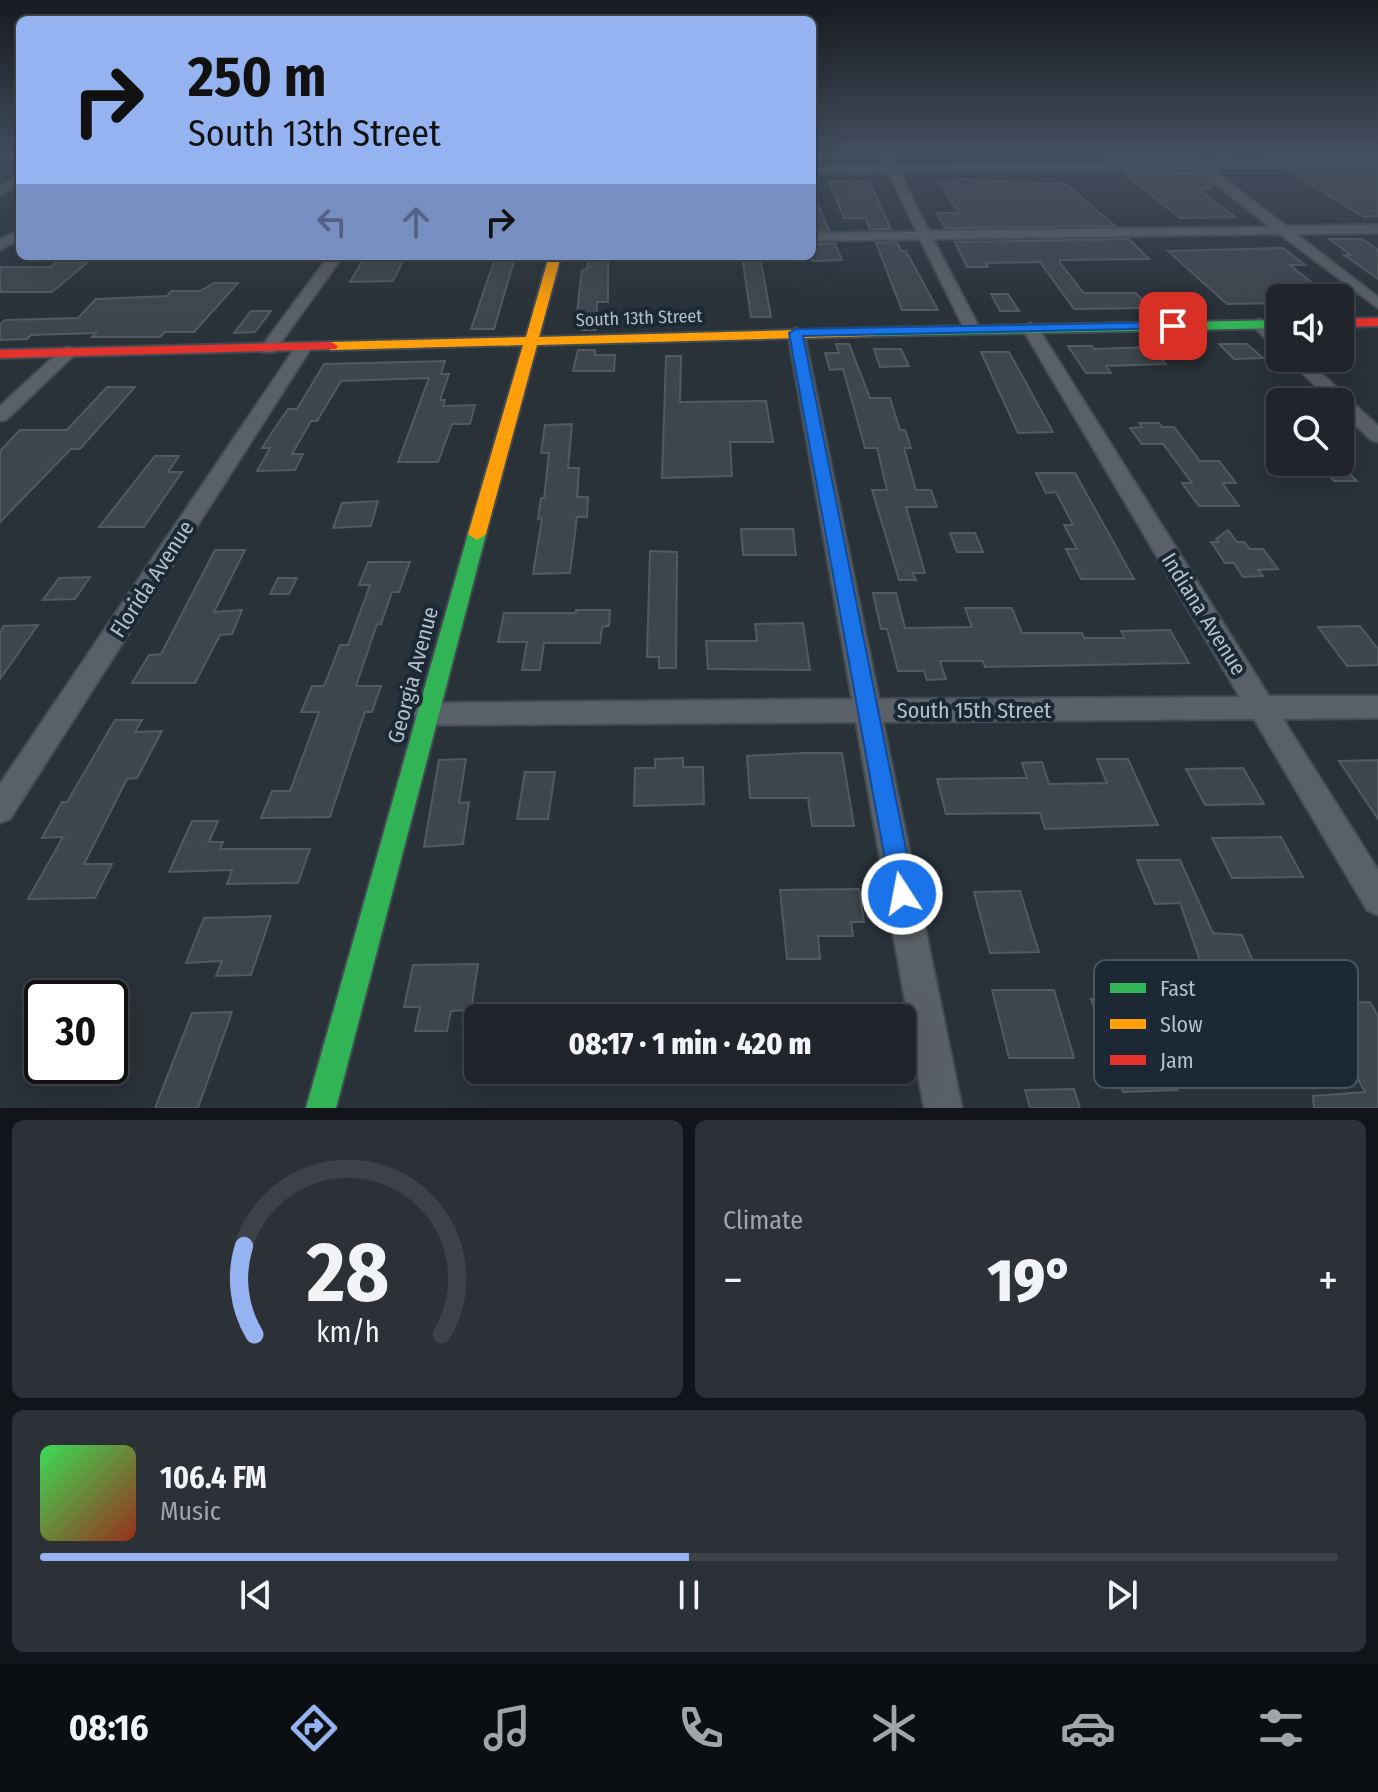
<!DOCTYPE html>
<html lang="en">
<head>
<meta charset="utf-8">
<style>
	body { margin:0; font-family:"Fira Sans Condensed",sans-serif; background:#2c3137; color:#f1f3f6; height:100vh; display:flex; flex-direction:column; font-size:30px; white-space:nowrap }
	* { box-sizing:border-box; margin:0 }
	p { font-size:26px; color:#a1a5a9 }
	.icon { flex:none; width:44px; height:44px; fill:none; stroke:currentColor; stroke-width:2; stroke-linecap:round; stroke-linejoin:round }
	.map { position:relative; height:1108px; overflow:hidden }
	.details { display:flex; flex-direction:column; gap:12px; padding:12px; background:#111418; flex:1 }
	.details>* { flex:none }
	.guide { position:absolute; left:16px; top:16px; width:800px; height:244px; border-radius:12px; box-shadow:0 8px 32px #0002,0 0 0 2px #3c4247; background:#95b2f1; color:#111; overflow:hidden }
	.controls { position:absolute; left:1266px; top:284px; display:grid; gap:16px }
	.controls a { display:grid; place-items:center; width:88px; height:88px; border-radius:12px; background:#1f252b; box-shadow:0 8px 32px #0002,0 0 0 2px #3c4247; font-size:40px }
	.speed { position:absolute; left:24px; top:980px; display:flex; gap:16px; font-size:40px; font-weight:700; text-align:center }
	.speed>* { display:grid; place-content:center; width:104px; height:104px; border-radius:50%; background:#1f252b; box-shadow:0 8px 32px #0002,0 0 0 2px #3c4247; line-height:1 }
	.speed .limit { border:4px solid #111; border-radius:12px; background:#fff; color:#111 }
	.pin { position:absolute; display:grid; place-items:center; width:68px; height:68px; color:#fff; margin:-34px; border-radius:16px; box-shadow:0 4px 12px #0006 }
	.me { position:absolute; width:88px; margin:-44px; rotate:349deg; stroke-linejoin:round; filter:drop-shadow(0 0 6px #0008) }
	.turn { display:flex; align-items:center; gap:28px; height:168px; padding:0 40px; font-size:36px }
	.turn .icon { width:104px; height:104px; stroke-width:2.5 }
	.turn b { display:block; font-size:56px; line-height:68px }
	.lanes { display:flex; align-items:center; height:76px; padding:0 40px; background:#0003; justify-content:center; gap:40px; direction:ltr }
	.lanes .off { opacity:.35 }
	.big { font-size:60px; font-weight:800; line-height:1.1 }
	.details .widget { flex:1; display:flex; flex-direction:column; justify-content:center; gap:12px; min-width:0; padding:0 28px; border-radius:12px; background:#2c3137 }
	.details .dial { align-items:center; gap:0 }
	.dial svg { height:208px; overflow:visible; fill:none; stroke:#3c4247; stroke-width:7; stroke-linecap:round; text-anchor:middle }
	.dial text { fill:#f1f3f6; stroke:none }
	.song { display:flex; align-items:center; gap:24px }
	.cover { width:96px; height:96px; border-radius:12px; background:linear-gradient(135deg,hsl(130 70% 55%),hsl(10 70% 35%)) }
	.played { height:8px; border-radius:4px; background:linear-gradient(90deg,#95b2f1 50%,#3c4247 50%) }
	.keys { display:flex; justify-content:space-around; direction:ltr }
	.heat { display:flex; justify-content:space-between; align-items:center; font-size:44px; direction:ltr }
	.details .tiles { flex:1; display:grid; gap:12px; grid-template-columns:1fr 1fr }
	.widget:last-child { grid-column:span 2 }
	.trip { position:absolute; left:464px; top:1004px; width:452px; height:80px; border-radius:12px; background:#1f252b; box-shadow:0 8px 32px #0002,0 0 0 2px #3c4247; font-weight:800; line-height:80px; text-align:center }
	.tabs { display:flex; height:128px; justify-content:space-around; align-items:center; background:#0c0f11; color:#a1a5a9 }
	.tabs .icon { width:56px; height:56px }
	.tabs .selected { color:#95b2f1 }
	.tabs b { font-size:36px; color:#f1f3f6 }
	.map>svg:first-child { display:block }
	.building { fill:#3e464d; stroke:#515a61; stroke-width:2 }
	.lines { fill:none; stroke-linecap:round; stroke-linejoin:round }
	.street-casing { stroke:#444c53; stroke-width:4 }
	.fast-casing { stroke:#444c53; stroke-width:4 }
	.slow-casing { stroke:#444c53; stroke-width:4 }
	.jam-casing { stroke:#444c53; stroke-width:4 }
	.street { fill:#5a6067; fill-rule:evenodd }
	.fast { fill:#30b455; fill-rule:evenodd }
	.slow { fill:#ff9f0a; fill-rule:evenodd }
	.jam { fill:#e5322d; fill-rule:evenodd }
	.route { fill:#1a73e8; stroke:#114b97; stroke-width:2 }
	.labels { text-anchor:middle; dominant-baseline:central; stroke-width:8; stroke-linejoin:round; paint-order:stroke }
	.far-street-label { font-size:18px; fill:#b3bfcb; stroke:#1c2935 }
	.street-label { font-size:22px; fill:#b3bfcb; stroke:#1c2935 }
	.key { fill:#1c2935; stroke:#495662; stroke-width:2 }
	.key-label { font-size:22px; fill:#b3bfcb }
</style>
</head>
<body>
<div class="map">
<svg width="1378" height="1108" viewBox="0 0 1378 1108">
	<rect width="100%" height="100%" fill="#293139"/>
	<!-- building -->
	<path class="building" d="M1099,152h138l-5,7 -36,-3 -7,3 -80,1z
		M1257,152h112l9,5 -110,1z
		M1378,169v47l-14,1 -77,-47z
		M1196,172l16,13 -3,4h-11l37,28 -55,1 -56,-45z
		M955,179l111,5 49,42 -169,2 -10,-15h23l-20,-31h17z
		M869,181l22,48h-21l-5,-11h-21l-15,-36z
		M812,190l17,40h-17z
		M1129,239l20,20 -89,1v3l24,30h52l14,15 -76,1 -34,-47 -54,1 2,4h-21l-12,-25z
		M1329,239h33l16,11v29l-34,-24h7z
		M897,242l4,9h5l32,59h-36l-26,-67z
		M812,244h23l7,16 -30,1z
		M1283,248l22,17h-15l41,33h-58l6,5 -52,1 -59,-53z
		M589,256h19v46h-11l-1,28h-15l1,-5h-6l3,-31 3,-24 5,-1z
		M742,256h18l11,61h-20z
		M404,259l-11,22 -43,1 13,-22z
		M494,261h20l-20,68h-23z
		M56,262h32l-36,30h-52v-25h51z
		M214,283h24l-44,49h-29l-5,5h-68l4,-4 -65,2 -4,4 -27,1v-16l6,-4 72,-2 18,-19 71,-3 4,-5h29z
		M991,294h17l11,17h-19z
		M251,311h20l-16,21 -21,1z
		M836,344h13l21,54h20l10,32h5l6,18h-7l12,42h15l6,17h-31l19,66h-12l3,7h-17l-27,-90h15l-10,-42h-12l-22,-79 -13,1 -5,-17h14z
		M1219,344h28l16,14 -29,1z
		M1068,346h24l2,3 57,-2 15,17 -60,2 5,7h-25z
		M874,349h27l8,17 -29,1z
		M578,350h17v5h20l-1,16h-41z
		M981,352h28l44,80 -35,1z
		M666,356h15l-1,46 86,-1 7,41h-43l2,34 -70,2z
		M445,361l-4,13h8l-9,26h5l-2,6 32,-1 -5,19h-18l-14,38h-40l31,-84 -88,3 -24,40h-6l-19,33h11l-8,16 -38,1 13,-23h-8l11,-17 15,-22h9l27,-45z
		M107,387h28l-55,62h-9l-71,73v-71l20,-21h47z
		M1139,423h20l3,4h12l26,34h19l17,22h-14l17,23h-40l-17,-23h10l-29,-39h-21l-12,-16 12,-1z
		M572,424l-4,44h11l-2,29h11l-1,20h-10l-7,56 -37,1 9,-56 -4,1 3,-21h3l5,-45h-8l4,-28z
		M155,456h24l-11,16h14l-38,55h-45z
		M1317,462h21l19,19h-23z
		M1036,473h39l59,106h-53l-15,-30h11l-13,-24h9l-17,-33 -10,1z
		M378,501l-7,25 -38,2 9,-25z
		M741,529h52l3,26h-53z
		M1228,530l9,12h7l6,7h13l15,20 -20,1 5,6 -20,1 -9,-14h-9l-14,-21h8l-3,-3z
		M950,533h25l8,19h-26z
		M215,550h30l-31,62 28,-2 -10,24 -12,1 -25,48h-63l17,-28 12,-1z
		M650,551l27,1 -1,116h-17v-11h-12z
		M368,562h42l-11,30h-7l-11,32h-4l-21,62h25l-9,26h-7l-35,105 -69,1 11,-27h18l29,-79h-18l11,-26h12l16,-41h8l22,-60h-11z
		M90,577l-15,22 -32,1 16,-22z
		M278,578h19l-8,16h-19z
		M873,593h23l9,35 67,-1 -7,-19h47l10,25h60l2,5h41l-4,-7 49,-1 19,33 -204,4 -2,-6h-43l6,18 -19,1 -3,-9h-26l-11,-42h-6z
		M576,610h34l-1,16 -7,1 -2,16h-56l-4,27h-18l5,-28h-29l6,-29h72z
		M803,623l7,47 -102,-1 -2,-28h51l-2,-17z
		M38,625l-38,54v-47l4,-6z
		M1360,626l18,23v16l-31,1 -29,-39z
		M115,720h27l-7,12 27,-1 -25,47 -10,1 -43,85h28l-17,34 -67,1 35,-62 -21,1 20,-36h5z
		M803,753h39l12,73h-42l-4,-28h-58l-3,-42z
		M683,758v9h20l1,37 -70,2 1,-38h20v-9z
		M466,759l-7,44 10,-1 -6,42 -39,3 15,-87z
		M1097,759h31l30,66 -113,4 -5,-16 -94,1 -9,-35 90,-1 -5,-15 20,-1 7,22 58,-1z
		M1378,760v59l-39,-58z
		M1243,768l21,36 -59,1 -19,-36z
		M525,772h30l-7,47h-31z
		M192,821h26l-9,21h14l-3,7h90l-12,34 -71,1 5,-14 -63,2z
		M1281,837l22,40 -71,1 -20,-40z
		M1137,860h43l33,73 29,2 16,39 -21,-1 7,19 -34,-3 -30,-86 -25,1z
		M859,889l5,33h-13l2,14h-35l2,23h-33l-7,-69z
		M1020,891l19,61 -49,1 -16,-61z
		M271,916l-20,59 -35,1 6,-15 -36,2 18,-45z
		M478,964l-7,46 -20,1 -4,20h-32l5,-24h-16l9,-42z
		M992,990h62l20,68h-65z
		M1140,998l37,92 -54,2 -32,-93z
		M1370,1002l8,14v92h-64l-1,-12 52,-4 -47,-87z
		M232,1012l-34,96h-43l37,-95z
		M1074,1089l6,19h-50l-5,-18z"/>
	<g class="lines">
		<!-- street casing -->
		<g class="street-casing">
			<path id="street" d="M878,152h10l7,14 295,-4 5,-3 7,3 176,-2v6l-168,2 76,58 92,-1v8l-82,1 82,63v11l-98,-74 -347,5 47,90 -8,5 -6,-2 -46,-93 -108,2v-8l105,-1 -29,-60 -76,1v-6l72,-1zM1197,169l73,58 -341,4 -30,-59z
				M20,177v6l-20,12v-9l13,-8z
				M20,229v10l-20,11v-10z
				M329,256h14l-69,96h-12v-6z
				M1259,319l21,16v14l-6,-2 -23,-23z
				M1030,323l8,5 231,368h109v22l-95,1 95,151v45l-11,-5 -113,-191 -371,3 79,386h-38l-68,-386 -430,3 -9,-3 -4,-8 4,-8 9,-3 426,-4 -64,-366 8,-5 8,5 75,366 361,-2 -218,-369z
				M303,343l8,5 -301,471 -10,4v-39l295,-436z
				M68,347l6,2v6l-68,65 -6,1v-15l62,-57z
				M1287,358h18l73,68v16l-7,-2 -31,-30v-8h-8z"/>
		</g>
		<!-- fast casing -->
		<g class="fast-casing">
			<path id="fast" d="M1280,320v8l-406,8 -6,-4 6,-4z
				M477,528l9,6 -150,574h-30l162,-574z"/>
		</g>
		<!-- slow casing -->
		<g class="slow-casing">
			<path id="slow" d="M549,256h12l-22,81 335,-9 6,4 -6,4 -337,9 -51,189 -9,6 -9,-6 55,-189 -192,5 -7,-4 7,-4 195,-5z"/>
		</g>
		<!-- jam casing -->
		<g class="jam-casing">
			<path id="jam" d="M1378,318v8l-38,1v-8z
				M331,342l7,4 -2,3 -336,9v-8z"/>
		</g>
		<!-- street -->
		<use href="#street" class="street"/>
		<!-- fast -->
		<use href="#fast" class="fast"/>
		<!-- slow -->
		<use href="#slow" class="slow"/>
		<!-- jam -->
		<use href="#jam" class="jam"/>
	</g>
	<!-- sky -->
	<linearGradient id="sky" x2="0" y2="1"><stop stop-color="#171b1f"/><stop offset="0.5" stop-color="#434e5f"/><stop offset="1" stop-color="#434e5f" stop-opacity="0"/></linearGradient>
	<rect width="1378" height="307" fill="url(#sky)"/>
	<!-- route -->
	<path class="route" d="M1173,322l5,1v5l-375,8 112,558 -4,9 -9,4 -9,-4 -104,-570 7,-4z"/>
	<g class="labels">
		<!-- far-street labels -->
		<g class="far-street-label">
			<text transform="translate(639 318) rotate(-2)">South 13th Street</text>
		</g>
		<!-- street labels -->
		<g class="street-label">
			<text transform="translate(152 579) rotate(-57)">Florida Avenue</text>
			<text transform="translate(1204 614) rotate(58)">Indiana Avenue</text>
			<text transform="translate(413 675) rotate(-75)">Georgia Avenue</text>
			<text x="974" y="710">South 15th Street</text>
		</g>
	</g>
	<!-- legend -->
	<rect x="1094" y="960" width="264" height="128" rx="12" class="key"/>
	<rect x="1110" y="983" width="36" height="10" fill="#30b455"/>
	<rect x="1110" y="1019" width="36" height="10" fill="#ff9f0a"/>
	<rect x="1110" y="1055" width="36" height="10" fill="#e5322d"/>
	<g class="key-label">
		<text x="1160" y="996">Fast</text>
		<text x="1160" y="1032">Slow</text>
		<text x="1160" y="1068">Jam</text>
	</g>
</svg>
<div class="controls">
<a><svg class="icon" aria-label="sound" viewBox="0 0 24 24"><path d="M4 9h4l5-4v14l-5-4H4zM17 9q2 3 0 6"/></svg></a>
<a><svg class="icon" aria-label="search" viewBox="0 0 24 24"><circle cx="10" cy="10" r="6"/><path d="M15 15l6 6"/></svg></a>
</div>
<div class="speed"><div class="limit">30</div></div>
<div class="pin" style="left:1173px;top:326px;background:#d93025"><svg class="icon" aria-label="arrive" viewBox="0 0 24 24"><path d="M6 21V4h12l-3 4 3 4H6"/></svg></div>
<svg class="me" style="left:902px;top:894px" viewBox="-20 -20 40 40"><circle r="17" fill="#1a73e8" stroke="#fff" stroke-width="3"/><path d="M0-11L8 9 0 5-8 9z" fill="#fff"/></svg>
<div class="trip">08:17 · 1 min · 420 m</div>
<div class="guide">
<div class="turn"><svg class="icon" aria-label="right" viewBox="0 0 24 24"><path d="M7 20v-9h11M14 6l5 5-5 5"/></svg><div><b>250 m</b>South 13th Street</div></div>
<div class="lanes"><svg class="icon off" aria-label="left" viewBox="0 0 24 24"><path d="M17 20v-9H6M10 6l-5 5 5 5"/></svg><svg class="icon off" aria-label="ahead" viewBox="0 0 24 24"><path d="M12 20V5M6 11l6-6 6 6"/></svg><svg class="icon" aria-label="right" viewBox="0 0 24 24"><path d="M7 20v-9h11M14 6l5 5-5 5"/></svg></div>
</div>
</div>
<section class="details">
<div class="tiles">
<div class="widget dial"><svg viewBox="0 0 100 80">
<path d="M14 69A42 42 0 1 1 86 69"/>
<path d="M14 69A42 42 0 0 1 10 35" stroke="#95b2f1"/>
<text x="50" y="56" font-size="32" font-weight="700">28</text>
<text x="50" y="72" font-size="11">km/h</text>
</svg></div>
<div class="widget"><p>Climate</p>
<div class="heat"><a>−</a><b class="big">19°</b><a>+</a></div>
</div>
<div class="widget">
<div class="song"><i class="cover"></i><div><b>106.4 FM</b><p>Music</p></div></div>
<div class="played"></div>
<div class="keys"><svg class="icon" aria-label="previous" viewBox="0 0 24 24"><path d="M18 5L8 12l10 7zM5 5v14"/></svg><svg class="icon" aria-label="pause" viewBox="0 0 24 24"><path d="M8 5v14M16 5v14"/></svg><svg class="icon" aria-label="next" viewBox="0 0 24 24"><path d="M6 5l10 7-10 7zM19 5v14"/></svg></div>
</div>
</div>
</section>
<nav class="tabs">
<b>08:16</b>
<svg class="icon selected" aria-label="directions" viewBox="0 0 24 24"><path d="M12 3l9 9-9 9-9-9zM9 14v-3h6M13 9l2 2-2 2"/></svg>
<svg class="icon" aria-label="music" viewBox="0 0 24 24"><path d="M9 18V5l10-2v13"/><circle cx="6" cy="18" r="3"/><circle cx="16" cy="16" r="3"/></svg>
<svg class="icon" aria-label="phone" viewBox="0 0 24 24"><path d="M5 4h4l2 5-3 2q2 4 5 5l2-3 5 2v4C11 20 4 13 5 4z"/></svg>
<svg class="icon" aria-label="climate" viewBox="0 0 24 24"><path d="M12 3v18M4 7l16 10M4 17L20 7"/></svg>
<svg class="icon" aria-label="car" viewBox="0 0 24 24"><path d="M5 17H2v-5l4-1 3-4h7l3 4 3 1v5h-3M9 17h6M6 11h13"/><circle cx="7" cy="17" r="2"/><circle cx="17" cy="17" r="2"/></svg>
<svg class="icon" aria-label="filters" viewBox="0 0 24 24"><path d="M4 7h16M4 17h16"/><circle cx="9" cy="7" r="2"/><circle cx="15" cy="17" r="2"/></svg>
</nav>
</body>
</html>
